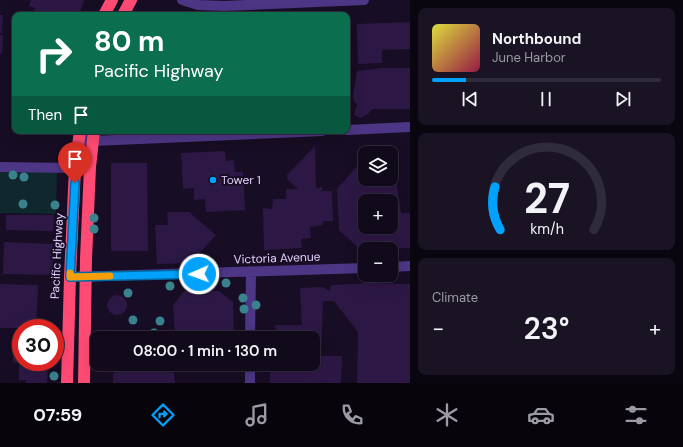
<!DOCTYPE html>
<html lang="en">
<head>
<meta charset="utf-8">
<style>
	body { margin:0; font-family:"DM Sans",sans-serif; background:#1a1324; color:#f1f3f6; height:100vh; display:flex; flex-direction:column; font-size:15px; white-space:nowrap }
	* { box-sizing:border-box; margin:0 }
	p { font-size:13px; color:#9c9aa3 }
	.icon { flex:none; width:22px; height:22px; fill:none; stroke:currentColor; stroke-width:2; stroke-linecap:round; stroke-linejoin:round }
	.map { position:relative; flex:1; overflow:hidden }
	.panel { display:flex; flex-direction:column; gap:8px; padding:8px; background:#09060f; width:273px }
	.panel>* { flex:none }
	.top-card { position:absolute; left:12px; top:12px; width:338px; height:122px; border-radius:8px; box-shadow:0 4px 16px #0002,0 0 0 1px #302b3a; background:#0b6e4f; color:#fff; overflow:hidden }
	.buttons { position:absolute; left:358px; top:146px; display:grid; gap:8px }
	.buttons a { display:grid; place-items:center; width:40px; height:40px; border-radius:8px; background:#110a1b; box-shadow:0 4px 16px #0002,0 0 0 1px #302b3a; font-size:20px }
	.speed { position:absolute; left:12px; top:319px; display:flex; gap:8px; font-size:20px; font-weight:700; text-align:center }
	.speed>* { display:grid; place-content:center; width:52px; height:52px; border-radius:50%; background:#110a1b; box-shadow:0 4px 16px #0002,0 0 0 1px #302b3a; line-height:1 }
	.speed .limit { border:6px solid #d22; background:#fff; color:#111 }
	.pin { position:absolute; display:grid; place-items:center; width:34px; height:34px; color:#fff; margin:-41px -17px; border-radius:50% 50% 50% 0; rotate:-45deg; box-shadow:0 0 4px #0007 }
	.pin .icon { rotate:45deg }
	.me { position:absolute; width:44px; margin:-22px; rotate:268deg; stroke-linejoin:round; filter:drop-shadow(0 0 3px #0008) }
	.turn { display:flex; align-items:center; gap:14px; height:84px; padding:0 16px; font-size:18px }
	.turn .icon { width:52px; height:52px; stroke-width:2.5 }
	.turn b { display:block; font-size:28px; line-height:34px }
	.then { display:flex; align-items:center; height:38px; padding:0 16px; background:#0003; gap:8px; font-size:15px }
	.big { font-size:30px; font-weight:600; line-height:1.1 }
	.panel .widget { flex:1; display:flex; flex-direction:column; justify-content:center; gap:6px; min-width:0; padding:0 14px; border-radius:8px; background:#1a1324 }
	.panel .dial { align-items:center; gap:0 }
	.dial svg { height:104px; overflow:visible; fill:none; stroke:#302b3a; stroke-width:7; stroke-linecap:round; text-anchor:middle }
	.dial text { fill:#f1f3f6; stroke:none }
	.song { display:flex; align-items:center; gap:12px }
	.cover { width:48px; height:48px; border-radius:6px; background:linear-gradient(135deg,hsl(60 70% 55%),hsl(340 70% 35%)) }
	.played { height:4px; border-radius:2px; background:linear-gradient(90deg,#00a2fb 15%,#302b3a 15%) }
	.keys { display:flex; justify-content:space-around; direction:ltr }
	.heat { display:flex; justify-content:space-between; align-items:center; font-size:22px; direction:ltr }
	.trip { position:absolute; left:90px; top:331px; width:230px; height:40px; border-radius:8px; background:#110a1b; box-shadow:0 4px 16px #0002,0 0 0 1px #302b3a; font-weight:600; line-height:40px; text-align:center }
	.tabs { display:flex; height:64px; justify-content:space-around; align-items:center; background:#07040b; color:#9c9aa3 }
	.tabs .icon { width:28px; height:28px }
	.tabs .current { color:#00a2fb }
	.tabs b { font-size:18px; color:#f1f3f6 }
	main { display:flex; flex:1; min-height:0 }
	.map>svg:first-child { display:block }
	.green { fill:#10272e }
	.building { fill:#2d1845; fill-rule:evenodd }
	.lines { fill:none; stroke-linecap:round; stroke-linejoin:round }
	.minor { stroke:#4d3685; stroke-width:10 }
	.highway { stroke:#ff4b73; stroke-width:12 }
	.tree { fill:#3a838e }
	.route-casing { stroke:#0069a3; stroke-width:10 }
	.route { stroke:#00a2fb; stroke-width:7 }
	.slow { stroke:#f59e0b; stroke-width:7 }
	.poi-dot { fill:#00a2fb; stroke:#170d24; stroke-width:1.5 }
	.labels { text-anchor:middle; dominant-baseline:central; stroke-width:4; stroke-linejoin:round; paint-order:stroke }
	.poi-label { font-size:12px; fill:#e1d0ff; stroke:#170d24; text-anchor:start }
	.street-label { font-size:12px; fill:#e1d0ff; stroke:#170d24 }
</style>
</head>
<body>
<main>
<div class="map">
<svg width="410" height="383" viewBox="0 0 410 383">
	<rect width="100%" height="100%" fill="#170d24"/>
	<!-- green -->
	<path class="green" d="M0,169l57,2 -1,43 -56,-1z"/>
	<!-- building -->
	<path class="building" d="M31,0h53l-5,15h-46l2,-7 -6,-2z
		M0,15h3l-1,18h-2z
		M410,22v27l-28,1v13l-24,1 -1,-40z
		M0,35h3l-1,19h-2z
		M14,65h1v37h-3z
		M382,68h28v41h-38l-4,5 -7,4 -7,-3 3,-11 -3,-2 -1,-6 4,-25z
		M315,146l1,42 6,-1v4h10l1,30h-10v4l-13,2 1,11 -10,1 1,9 -38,2 -1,-42 9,1 1,-10h13v-10h12l-11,-10v-4z
		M225,151l1,10 8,-1 1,12h8l2,38 -39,2 -1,-13 -11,1v-12l-11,1 -2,-36z
		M365,157v22h26v-3l5,4 5,33h9v35h-41l-7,3 -23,-21 -2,-41zM365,201h26v26h-26z
		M111,163h36l1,88h-37z
		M167,212h22l27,23 -26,28 -33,1 -2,-39h13z
		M6,215h48l-1,16 -47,-1z
		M4,242l49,2 -1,31 -49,-1z
		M371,283l39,1v99h-53l1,-51 -24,-31h-11l-2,55h21l-1,27h-71v-19h43v-26h-44v-3h7l-1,-10h27l-2,-37 23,-1 6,4 3,-6z
		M0,284l38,1 -2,43h-36z
		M184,291h35l14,11 1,36h-59l-2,-33z
		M107 305a10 10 0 1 1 20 0a10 10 0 1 1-20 0Z
		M14,339l7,1v22h27l-1,21h-21v-3h-7v-17l-6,-1z
		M122,364h42l10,9 1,10h-62v-9z"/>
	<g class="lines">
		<!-- minor -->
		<path class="minor" d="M182,0l16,5 26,1 140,-6
			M347,130l63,-3
			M79,139l14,2 229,-10
			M0,167l75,1
			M391,267l19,-1
			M70,277l295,-9
			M250,338l1,-66
			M250,383v-19"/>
		<!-- highway -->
		<path class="highway" d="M104,15l8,-15
			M123,15l8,-15
			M67,383l3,-106 5,-109 5,-37
			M84,383l2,-124 4,-92 4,-36"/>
	</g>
	<!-- trees -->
	<g class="tree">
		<circle cx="13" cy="175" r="4.5"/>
		<circle cx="24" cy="177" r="4.5"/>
		<circle cx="23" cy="204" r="4.5"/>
		<circle cx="55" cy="205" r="4.5"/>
		<circle cx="94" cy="218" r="4.5"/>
		<circle cx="94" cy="229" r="4.5"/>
		<circle cx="206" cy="281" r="4.5"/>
		<circle cx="226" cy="283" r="4.5"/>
		<circle cx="192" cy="284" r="4.5"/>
		<circle cx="170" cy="286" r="4.5"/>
		<circle cx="128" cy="293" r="4.5"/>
		<circle cx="243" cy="298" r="4.5"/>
		<circle cx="256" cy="305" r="4.5"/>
		<circle cx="244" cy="309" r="4.5"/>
		<circle cx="133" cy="320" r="4.5"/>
		<circle cx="160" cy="321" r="4.5"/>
		<circle cx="154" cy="333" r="4.5"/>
		<circle cx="54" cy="376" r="4.5"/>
	</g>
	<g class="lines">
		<!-- route casing -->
		<g class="route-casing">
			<path id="route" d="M75,183l-5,94 129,-3"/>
		</g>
		<!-- route -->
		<use href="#route" class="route"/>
		<!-- slow -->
		<path class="slow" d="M70,273v4l40,-1"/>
	</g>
	<!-- markers -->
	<circle class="poi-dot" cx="213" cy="180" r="4"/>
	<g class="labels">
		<!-- poi labels -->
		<g class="poi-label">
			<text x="221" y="180">Tower 1</text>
		</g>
		<!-- street labels -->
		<g class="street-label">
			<text transform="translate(57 256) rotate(-87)">Pacific Highway</text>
			<text transform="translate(277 258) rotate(-2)">Victoria Avenue</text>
		</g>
	</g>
</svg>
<div class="buttons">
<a><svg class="icon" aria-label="layers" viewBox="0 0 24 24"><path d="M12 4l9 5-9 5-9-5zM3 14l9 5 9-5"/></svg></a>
<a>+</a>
<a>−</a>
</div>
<div class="speed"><div class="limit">30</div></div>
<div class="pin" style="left:75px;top:183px;background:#d93025"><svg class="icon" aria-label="arrive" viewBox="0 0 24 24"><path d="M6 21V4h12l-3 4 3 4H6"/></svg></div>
<svg class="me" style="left:199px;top:274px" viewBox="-20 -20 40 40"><circle r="17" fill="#00a2fb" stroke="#fff" stroke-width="3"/><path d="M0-11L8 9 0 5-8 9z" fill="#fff"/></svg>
<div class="trip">08:00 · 1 min · 130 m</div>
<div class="top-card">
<div class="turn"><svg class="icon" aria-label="right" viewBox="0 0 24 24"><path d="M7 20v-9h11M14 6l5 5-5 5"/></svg><div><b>80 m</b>Pacific Highway</div></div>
<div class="then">Then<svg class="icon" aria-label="arrive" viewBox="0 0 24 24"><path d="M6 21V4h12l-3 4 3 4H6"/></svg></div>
</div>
</div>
<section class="panel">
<div class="widget">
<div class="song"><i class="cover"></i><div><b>Northbound</b><p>June Harbor</p></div></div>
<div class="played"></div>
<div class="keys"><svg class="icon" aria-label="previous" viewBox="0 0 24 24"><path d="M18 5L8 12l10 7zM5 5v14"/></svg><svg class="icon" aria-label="pause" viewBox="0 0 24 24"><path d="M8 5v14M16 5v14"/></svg><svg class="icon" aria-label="next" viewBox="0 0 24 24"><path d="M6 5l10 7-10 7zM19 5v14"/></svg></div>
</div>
<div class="widget dial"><svg viewBox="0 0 100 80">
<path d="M14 69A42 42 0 1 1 86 69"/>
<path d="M14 69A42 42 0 0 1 10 36" stroke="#00a2fb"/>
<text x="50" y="56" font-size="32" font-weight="700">27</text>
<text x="50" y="72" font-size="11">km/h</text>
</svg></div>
<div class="widget"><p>Climate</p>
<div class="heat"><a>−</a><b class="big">23°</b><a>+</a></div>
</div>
</section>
</main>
<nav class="tabs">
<b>07:59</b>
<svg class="icon current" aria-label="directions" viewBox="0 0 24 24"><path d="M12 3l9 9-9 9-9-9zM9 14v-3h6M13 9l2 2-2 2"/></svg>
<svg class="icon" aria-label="music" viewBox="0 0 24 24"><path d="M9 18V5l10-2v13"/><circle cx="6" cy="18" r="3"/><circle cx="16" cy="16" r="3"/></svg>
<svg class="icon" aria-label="phone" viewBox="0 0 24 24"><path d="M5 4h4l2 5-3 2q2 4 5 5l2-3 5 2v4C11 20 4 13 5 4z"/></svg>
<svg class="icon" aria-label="climate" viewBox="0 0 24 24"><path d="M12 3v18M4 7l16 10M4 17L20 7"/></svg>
<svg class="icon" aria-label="car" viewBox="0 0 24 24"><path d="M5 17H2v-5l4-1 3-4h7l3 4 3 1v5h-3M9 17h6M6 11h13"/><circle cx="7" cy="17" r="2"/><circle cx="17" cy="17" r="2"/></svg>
<svg class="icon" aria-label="filters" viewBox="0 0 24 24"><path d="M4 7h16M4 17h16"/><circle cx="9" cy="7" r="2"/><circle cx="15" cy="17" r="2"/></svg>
</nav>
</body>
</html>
